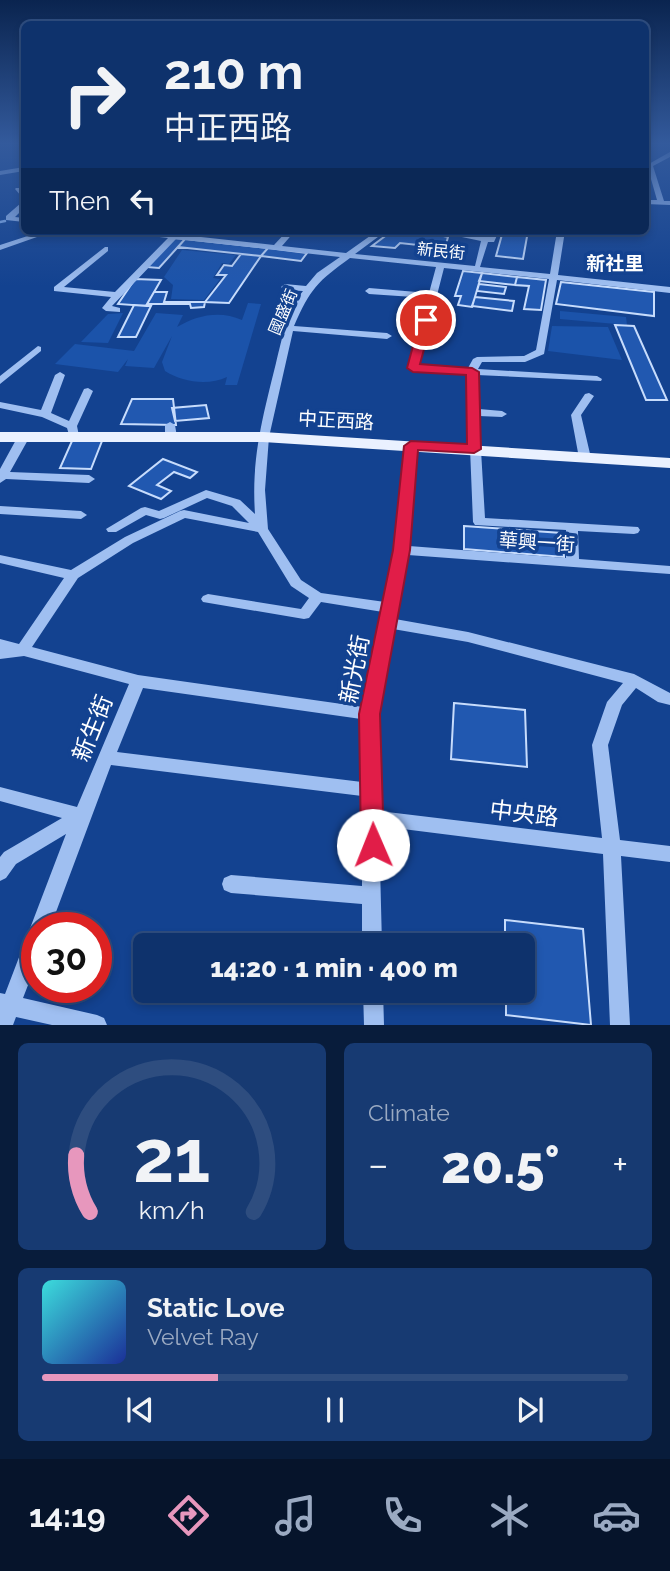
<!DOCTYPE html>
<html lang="en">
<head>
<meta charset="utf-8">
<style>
	body { margin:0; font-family:Raleway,"Noto Sans TC",sans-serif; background:#173a72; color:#f1f3f6; height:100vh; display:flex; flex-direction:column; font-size:26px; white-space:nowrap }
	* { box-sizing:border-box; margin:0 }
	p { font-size:23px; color:#9baac2 }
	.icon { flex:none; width:38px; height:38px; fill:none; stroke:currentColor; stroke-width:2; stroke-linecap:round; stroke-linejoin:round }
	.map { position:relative; height:1025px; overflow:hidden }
	.side { display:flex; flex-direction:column; gap:18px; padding:18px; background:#081c3b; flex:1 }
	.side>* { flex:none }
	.guide { position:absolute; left:21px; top:21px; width:628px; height:214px; border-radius:10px; box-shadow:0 4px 10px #0003,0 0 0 2px #2e4d7f; background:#0e326c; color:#f1f3f6; overflow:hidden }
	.speed { position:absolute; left:21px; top:912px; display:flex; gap:14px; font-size:35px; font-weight:700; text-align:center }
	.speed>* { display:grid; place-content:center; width:91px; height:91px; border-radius:50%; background:#0e326c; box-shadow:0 4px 10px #0003,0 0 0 2px #2e4d7f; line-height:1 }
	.speed .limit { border:10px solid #d22; background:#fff; color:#111 }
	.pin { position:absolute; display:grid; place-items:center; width:60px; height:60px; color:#fff; margin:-30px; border:4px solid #fff; border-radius:50%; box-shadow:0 2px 7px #0007 }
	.me { position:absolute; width:77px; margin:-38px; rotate:359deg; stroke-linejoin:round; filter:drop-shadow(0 0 5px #0008) }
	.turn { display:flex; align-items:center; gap:24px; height:147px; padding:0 28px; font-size:32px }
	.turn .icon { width:91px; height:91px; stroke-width:2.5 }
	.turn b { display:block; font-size:49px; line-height:60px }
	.then { display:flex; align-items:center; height:66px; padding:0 28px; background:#0003; gap:14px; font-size:26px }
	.big { font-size:52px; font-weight:800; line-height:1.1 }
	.side .tile { flex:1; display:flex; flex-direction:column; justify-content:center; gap:10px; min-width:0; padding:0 24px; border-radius:10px; background:#173a72 }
	.side .dial { align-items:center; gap:0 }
	.dial svg { height:182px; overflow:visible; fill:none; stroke:#2e4d7f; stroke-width:7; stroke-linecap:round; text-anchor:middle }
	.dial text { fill:#f1f3f6; stroke:none }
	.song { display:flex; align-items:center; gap:21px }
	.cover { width:84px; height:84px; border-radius:10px; background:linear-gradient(135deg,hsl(180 70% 55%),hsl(230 70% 35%)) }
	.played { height:7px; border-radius:4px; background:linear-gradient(90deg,#e797bd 30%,#2e4d7f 30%) }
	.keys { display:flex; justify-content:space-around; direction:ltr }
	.heat { display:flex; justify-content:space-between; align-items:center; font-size:38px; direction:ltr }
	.side .tiles { flex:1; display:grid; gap:18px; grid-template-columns:1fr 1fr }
	.tile:last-child { grid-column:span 2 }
	.trip { position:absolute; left:133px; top:933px; width:402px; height:70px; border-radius:10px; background:#0e326c; box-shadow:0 4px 10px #0003,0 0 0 2px #2e4d7f; font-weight:800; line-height:70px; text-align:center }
	.menu { display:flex; height:112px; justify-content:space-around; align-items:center; background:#06142b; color:#9baac2 }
	.menu .icon { width:49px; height:49px }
	.menu .selected { color:#e797bd }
	.menu b { font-size:32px; color:#f1f3f6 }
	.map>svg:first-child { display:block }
	.green { fill:#1b53aa }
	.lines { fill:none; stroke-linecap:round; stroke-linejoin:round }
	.stream { stroke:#91b9f4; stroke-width:2.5 }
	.building { fill:#2158b0; stroke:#c7dcfc; stroke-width:2 }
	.minor { fill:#9fbff1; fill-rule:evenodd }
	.major { fill:#eaf1ff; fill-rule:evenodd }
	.route { fill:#e11d48; stroke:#92132f; stroke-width:2 }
	.labels { text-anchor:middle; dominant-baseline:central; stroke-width:7; stroke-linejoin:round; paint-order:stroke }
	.far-street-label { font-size:16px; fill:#fff; stroke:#134290 }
	.far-quarter-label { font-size:19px; font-weight:bold; fill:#fff; stroke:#134290 }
	.street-label { font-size:19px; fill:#fff; stroke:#134290 }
	.near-street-label { font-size:23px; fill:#fff; stroke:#134290 }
</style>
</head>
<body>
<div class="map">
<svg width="670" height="1025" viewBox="0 0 670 1025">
	<rect width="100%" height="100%" fill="#134290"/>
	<!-- green -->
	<path class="green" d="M182,250l54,5 -7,9 -7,-1 -9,15 7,1 -16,21 -33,-1 2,-14 -9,-8z
		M248,303l13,1 -24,81h-12l2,-8c-19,9 -45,5 -62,-6l-3,-9 10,-26 -18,32 -29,-2 3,-7 -10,13 -63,-8 20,-20 59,7 22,-38 27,2 -6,12c20,-12 43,-17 65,-7z
		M560,311l66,6 1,8 -67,-6z
		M123,313l-15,30 -27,-1 27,-28z
		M552,326l56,1 14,33 -74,-9z"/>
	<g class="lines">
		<!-- stream -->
		<path class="stream" d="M0,222l5,-1"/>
	</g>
	<!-- building -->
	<path class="building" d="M392,231h28l28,6 -3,11 -45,-5 -5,5 -23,-2z
		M503,231h25l-5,28 -27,-3z
		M172,238l13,1 -26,29 -13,-1z
		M185,239l83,9 -7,8 -83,-9z
		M268,248l39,5 -6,8 -40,-5z
		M241,254l20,2 -32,47 -24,-1 21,-27h-9l7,-10 8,1z
		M463,271l19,2 -10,34 -14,-2 3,-9h-6z
		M482,273l35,4 -2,8 -36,-4z
		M517,277l29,3 -5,30 -17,-1 5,-23 -14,-1z
		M135,279l26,1 -15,26 -28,-2z
		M561,282l93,10v24l-98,-12z
		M479,284l27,3 -2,7 -27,-3z
		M154,292h13l-3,10h41l-1,5 -13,1 -1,-4h-43z
		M475,297l39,4 -2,10 -40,-5z
		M134,305l17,1 -15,31h-18z
		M615,325l19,1 33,74h-21z
		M132,399h41l3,26 -55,-1z
		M206,405l3,13 -34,3 -3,-13z
		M72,441h30l-11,28 -31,-1z
		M163,459l34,13 -7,6 -16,-6 -17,13 14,6 -10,8 -32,-13z
		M464,526l98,7 2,24 -100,-8z
		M454,703l71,7 2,57 -76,-8z
		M505,920l78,9 8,96 -85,-10v-25h17v-45h-18z"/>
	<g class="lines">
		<!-- minor -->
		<path class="minor" d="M670,152v5l-17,9 11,35h6v4l-24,-1v-4h11l-10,-35z
			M24,167v4l-24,4v-4z
			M16,188h4l4,4v6l-2,-1 -7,-8z
			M21,203h3v5l-9,9 9,1v4l-18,-2v-4z
			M43,231h11l-54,19v-5z
			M121,231h25l128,14 13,-14h8l-13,15 64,7 31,-22h9l-31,23 120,12 6,-25 -48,-10h18l37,6 3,-6h8l-5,11h-6l-8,25 70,7 7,-43h8l-7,44 112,12v6l-113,-13 -13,74 -19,8h-43l-4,7 119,7 5,3 -1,2 -124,-6 2,34 23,2 5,3 -5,3 -23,-1 6,102 153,9 2,3 -2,3 -4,1 -56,-3 1,28 91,7v8l-262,-19 -13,64 73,13 166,42 36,19v12l-12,-3 -22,-14 -14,17 -14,40 12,95 50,6v16l-49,-6 9,169h-20l-7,-171 -224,-28 3,119h-20v-41l-131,-11 -7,-3 -2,-6 2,-6 7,-3 131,11v-90l-251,-31 -61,163h-13v34l-14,36 74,17 7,3 3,7h-55l-36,-8 -3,8h-13v-32l5,1 61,-160 -50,30 -10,14 -6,3v-24l4,-5 58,-34 -62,-17v-14l77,20 52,-123 -105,-28 -24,3v-20l19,5 45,-66 -64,-15v-8l71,15 54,-33 55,-26 4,-1 65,13 -17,-17 -25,-8 -43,20 -4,1 -14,-4 -30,17h-8l-2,-3 35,-21 4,-1 14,4 47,-21 34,10 15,14c-4,-56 8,-98 21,-151 6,-24 11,-52 27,-72l-18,-1 -4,-3 4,-3 21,2 11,-13 23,-16 -164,-18 -64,67 8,2v4l-14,-1 -4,-3 9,-11 -57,-6v-4l51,-40h3v4l-44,36 51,5 53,-54 -43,-5zM350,258l86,9 -7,26 -60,-5 -4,3 4,3 59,4 -20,70 5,3 54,3 6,148 2,3 91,5v28l-157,-12 8,-100 -6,-3 -6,3 -9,104 -11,52 -64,-9 -20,-13 -33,-51 -3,-39 4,-53 24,-106 94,8 5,-3 -5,-3 -93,-7c16,-37 24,-45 56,-68zM444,268l105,11 -13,71 -12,6 -47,1 -4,2 -5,9 -49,-3zM185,518l73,14 33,54 18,12 -8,11 -93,-15 -5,2 -2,3 2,3 101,17 5,-1 12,-16 62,10 -20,95 -225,-32 -106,-28 46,-69 55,-35zM393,629l75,13 155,41 -16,19 -15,43 10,93 -223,-27 -2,-97zM143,688l218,31 1,63 -245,-30z
			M38,346l3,1v4l-41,33v-8z
			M60,372l5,3 -14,38 18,8 15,-32 4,-1 5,3 -16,35 2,10 -1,2h-8l-3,-10 -25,-11 -42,-9v-6l41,8 14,-35z
			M589,393l5,3 -13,19 10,43 -6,3 -6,-3 -8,-43 14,-21z
			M170,422l5,3 2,12 -6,3 -6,-3v-12z
			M23,435l6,3 -19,34 79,3 6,4 -6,4 -83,-4 -6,4v-14l17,-31z
			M0,506l81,5 6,4 -6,4 -81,-5z
			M363,990h20l1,35h-20z"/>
		<!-- major -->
		<path class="major" d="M0,432h263l407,26v10l-407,-26h-263z"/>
	</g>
	<!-- sky -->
	<linearGradient id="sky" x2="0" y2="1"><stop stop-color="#0a244f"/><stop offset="0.5" stop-color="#335a9c"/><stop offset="1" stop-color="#335a9c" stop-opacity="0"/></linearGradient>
	<rect width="670" height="286" fill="url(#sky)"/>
	<!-- route -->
	<path class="route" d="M426,316l6,4 -12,44 52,4 7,4 2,77 -7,4 -56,-3 -8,100 -30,164 4,131 -3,7 -8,3 -8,-3 -4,-7 -2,-131 34,-164 11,-104 7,-5 56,3 -1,-69 -53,-3 -6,-4 13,-48z"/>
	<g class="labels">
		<!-- far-street labels -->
		<g class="far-street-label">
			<text transform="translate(441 251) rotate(6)">新民街</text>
			<text transform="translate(283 312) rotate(-67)">國盛街</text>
		</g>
		<!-- far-quarter labels -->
		<g class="far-quarter-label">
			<text x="615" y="263">新社里</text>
		</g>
		<!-- street labels -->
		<g class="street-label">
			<text transform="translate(336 420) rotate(3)">中正西路</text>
			<text transform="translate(537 542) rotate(4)">華興一街</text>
		</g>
		<!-- near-street labels -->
		<g class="near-street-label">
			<text transform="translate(354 669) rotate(-79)">新光街</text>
			<text transform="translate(92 728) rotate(-68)">新生街</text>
			<text transform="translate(524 813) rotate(7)">中央路</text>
		</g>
	</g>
</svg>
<div class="speed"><div class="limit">30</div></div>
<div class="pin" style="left:426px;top:320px;background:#d93025"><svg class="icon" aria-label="arrive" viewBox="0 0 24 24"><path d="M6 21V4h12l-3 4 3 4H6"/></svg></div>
<svg class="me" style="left:373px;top:845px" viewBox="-20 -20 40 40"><circle r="19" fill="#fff"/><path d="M0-13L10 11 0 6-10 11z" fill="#e11d48"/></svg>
<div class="trip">14:20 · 1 min · 400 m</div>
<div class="guide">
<div class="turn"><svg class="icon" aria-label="right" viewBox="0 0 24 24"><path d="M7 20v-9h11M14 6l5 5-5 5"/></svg><div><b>210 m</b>中正西路</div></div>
<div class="then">Then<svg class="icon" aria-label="left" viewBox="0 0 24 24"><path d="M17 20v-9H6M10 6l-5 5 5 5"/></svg></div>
</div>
</div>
<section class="side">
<div class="tiles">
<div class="tile dial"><svg viewBox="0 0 100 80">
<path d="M14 69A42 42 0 1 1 86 69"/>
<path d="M14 69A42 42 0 0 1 8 44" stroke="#e797bd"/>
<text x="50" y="56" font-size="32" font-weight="700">21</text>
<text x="50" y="72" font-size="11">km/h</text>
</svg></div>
<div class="tile"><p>Climate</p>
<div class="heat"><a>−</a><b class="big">20.5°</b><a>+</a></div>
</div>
<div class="tile">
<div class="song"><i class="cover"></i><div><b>Static Love</b><p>Velvet Ray</p></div></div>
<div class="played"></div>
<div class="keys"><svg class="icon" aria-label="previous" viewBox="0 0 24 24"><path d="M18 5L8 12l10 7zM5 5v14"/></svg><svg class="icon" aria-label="pause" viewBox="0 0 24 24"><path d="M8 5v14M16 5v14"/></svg><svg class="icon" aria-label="next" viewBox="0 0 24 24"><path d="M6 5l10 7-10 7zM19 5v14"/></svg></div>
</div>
</div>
</section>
<nav class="menu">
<b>14:19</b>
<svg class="icon selected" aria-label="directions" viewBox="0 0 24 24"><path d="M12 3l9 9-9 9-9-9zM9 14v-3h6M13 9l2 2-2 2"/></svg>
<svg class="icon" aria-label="music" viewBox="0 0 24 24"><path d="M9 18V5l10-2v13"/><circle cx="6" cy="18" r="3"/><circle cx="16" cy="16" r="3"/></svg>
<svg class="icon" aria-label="phone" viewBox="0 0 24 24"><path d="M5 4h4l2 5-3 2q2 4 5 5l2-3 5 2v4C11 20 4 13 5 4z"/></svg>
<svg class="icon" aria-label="climate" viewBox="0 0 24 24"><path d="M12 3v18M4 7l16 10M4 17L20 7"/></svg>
<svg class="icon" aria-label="car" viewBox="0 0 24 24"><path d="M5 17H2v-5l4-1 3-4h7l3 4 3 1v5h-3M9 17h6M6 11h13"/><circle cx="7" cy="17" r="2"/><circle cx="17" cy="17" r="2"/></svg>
</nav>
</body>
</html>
